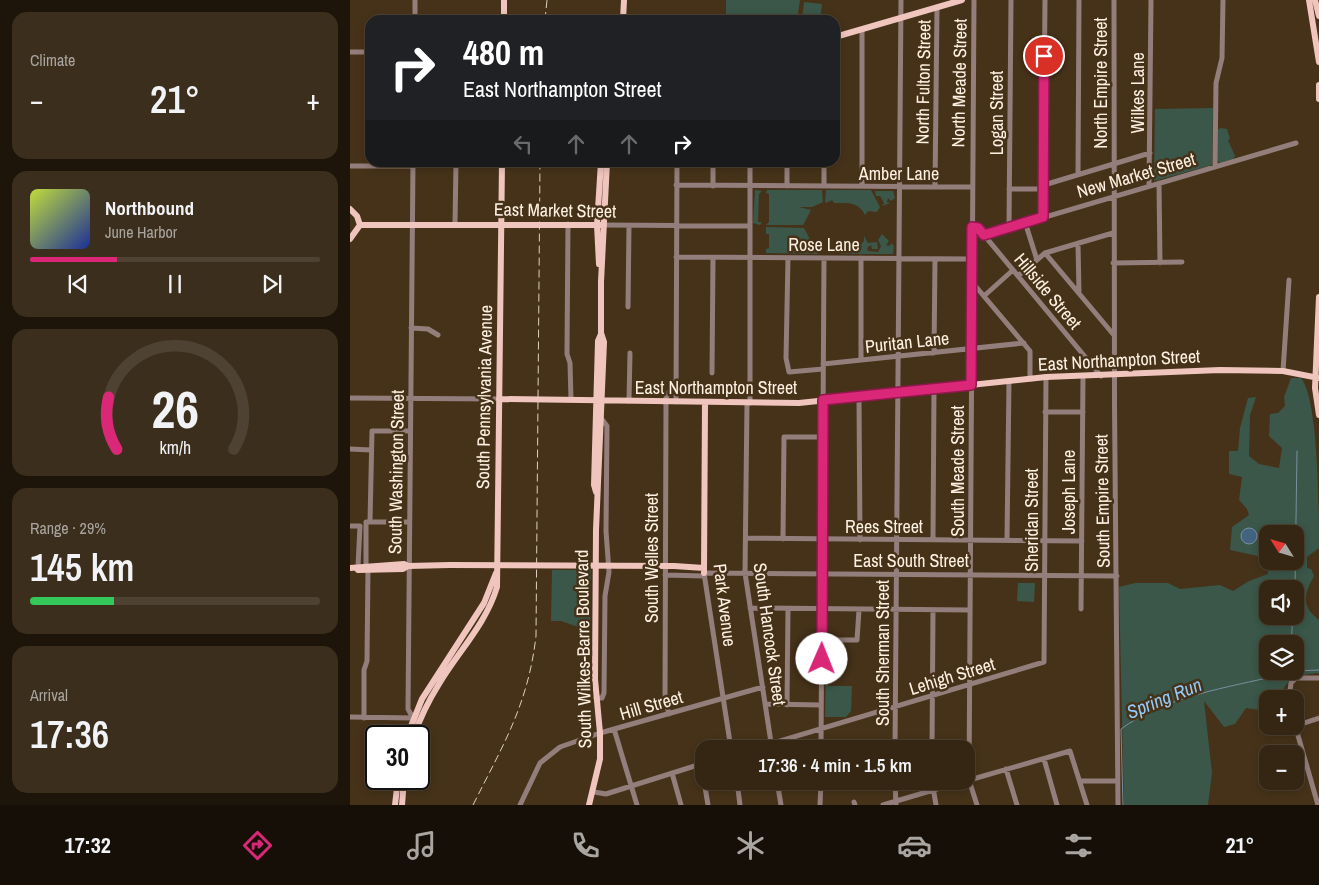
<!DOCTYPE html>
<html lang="en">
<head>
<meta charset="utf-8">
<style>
	body { margin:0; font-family:"Archivo Narrow",sans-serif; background:#3c2e1c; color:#f1f3f6; height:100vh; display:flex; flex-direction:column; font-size:19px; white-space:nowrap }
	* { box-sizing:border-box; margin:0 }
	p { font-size:16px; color:#a9a5a0 }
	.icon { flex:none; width:28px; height:28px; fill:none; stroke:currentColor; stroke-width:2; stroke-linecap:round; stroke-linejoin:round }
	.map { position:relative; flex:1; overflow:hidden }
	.details { display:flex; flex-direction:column; gap:12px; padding:12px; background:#1d150a; width:350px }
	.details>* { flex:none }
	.hud { position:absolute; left:15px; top:15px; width:475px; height:152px; border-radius:15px; box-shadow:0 2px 8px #0003,0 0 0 1px #4e4333; background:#202124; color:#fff; overflow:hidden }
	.needle { width:32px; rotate:307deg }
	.fabs { position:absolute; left:909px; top:525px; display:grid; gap:10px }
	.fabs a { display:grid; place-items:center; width:45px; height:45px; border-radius:10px; background:#342613; box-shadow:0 2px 8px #0003,0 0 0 1px #4e4333; font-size:25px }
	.speed { position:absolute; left:15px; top:725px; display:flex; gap:10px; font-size:25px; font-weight:700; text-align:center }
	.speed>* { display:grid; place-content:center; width:65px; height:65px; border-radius:50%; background:#342613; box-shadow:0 2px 8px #0003,0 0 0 1px #4e4333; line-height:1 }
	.speed .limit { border:2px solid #111; border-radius:8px; background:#fff; color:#111 }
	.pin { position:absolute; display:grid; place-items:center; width:42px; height:42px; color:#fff; margin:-21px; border:2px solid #fff; border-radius:50%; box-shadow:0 1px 5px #0007 }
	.me { position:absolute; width:55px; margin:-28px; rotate:1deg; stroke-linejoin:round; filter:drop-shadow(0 0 4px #0008) }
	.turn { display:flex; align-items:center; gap:18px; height:105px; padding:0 15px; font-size:22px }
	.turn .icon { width:65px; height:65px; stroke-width:2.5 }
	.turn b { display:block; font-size:35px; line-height:42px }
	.lanes { display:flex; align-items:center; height:48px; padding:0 15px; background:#0003; justify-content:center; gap:25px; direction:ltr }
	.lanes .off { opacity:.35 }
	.big { font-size:38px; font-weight:600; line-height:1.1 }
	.details .widget { flex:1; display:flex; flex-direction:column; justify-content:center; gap:8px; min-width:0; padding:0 18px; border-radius:15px; background:#3c2e1c }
	.details .dial { align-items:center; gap:0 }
	.dial svg { height:130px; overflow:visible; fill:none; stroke:#4e4333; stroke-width:7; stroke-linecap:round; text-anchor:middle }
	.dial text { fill:#f1f3f6; stroke:none }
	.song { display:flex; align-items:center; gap:15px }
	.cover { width:60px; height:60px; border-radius:8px; background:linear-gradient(135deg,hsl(70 70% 55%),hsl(230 70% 35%)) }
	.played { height:5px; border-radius:2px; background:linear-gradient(90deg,#db2777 30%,#4e4333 30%) }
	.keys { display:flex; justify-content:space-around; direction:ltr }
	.heat { display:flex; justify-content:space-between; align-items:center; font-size:28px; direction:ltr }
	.charge { height:8px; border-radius:4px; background:linear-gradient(90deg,#34c759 29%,#4e4333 0) }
	.trip { position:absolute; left:345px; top:740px; width:280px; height:50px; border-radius:15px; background:#342613; box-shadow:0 2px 8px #0003,0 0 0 1px #4e4333; font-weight:600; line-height:50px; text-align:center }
	.tabs { display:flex; height:80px; justify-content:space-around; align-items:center; background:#150f08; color:#a9a5a0 }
	.tabs .icon { width:35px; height:35px }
	.tabs .selected { color:#db2777 }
	.tabs b { font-size:22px; color:#f1f3f6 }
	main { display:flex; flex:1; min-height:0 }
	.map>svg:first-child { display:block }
	.green { fill:#3a5749; fill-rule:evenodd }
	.water { fill:#436480; stroke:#7b8e9d }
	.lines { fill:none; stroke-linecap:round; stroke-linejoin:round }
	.stream { stroke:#7b8e9d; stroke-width:1 }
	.minor { stroke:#937e7b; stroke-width:5 }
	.major { stroke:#f0c5be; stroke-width:6 }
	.rail { stroke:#ded0bf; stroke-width:1; stroke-dasharray:8 4; stroke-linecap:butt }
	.major-bridge { stroke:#f0c5be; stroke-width:6 }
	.route-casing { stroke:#8e194d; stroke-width:12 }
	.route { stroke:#db2777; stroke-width:9 }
	.labels { text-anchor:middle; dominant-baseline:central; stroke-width:5; stroke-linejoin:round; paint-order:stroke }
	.street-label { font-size:18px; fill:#fef1e2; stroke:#463219 }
	.water-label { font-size:19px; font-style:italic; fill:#93cbfb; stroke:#463219 }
</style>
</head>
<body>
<main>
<section class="details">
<div class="widget"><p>Climate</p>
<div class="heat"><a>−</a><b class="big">21°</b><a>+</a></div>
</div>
<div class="widget">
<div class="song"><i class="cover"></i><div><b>Northbound</b><p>June Harbor</p></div></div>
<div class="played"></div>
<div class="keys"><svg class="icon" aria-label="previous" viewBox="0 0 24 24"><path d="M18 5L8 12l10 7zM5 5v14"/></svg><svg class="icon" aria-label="pause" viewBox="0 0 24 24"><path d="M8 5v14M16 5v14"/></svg><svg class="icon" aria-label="next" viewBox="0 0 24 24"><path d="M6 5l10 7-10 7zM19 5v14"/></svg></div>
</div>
<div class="widget dial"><svg viewBox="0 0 100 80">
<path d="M14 69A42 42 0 1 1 86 69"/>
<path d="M14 69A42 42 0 0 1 9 37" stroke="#db2777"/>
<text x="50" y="56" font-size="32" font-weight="700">26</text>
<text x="50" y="72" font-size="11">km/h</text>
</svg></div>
<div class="widget"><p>Range · 29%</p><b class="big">145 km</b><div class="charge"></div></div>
<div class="widget"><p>Arrival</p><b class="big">17:36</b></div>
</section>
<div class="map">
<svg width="969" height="805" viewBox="0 0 969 805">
	<rect width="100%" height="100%" fill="#463219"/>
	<!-- green -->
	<path class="green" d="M376,0h74l-3,20h-71z
		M454,2l18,2 -2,16h-18z
		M863,108l-1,57 -58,16 1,-72z
		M870,128l7,1 3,10 -2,1 7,16 -2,3 -13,4 -3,-3 1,-30z
		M405,190l7,1 -3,3 -1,28h4l-2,3 -7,-2z
		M417,190h55l1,12 -11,5h-13l12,3 -8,15h-37l3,-3v-28l-3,-1z
		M476,190h45l9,17 -3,5 -9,-1 -3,4c-6,-13 -17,-12 -31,-12l-2,-3 -6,3 -1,-2z
		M525,191h18l2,7 -4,3 -3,-3 -1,4 3,1 -8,3 2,-3 -4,-7h-4z
		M416,227l38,1 14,26 -52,-1v-4l3,-1v-14h-3z
		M532,234l7,7 -3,4 4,1 1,-3 3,3 -1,8h-52l-3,-4 18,-1 8,-8v-5l4,7 9,-1 1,7h-6l-1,-4 -4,3 1,3 10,1 3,-6 -3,-6z
		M941,378h10c18,22 18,135 18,170l-12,9v11l4,1 3,7c-10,18 -13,31 5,44v53c-21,2 -33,3 -39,26h-12l-1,12 -21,-3 -11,16 -11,3 -20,-26 8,72 -4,32h-84l-5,-218 16,-4h33l12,6 40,-4 13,6 16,-10 19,-7 -1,-16 -37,-8 2,-23 17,-12 -2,-6 -8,-9 3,-23 -13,-3v-23h9l2,-23 8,-30 8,-1 -6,18 -1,41 10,8 20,4 3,-20 -13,-12 1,-22 8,-1 7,-7 -1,-9zM918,534h27v27h-27zM918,589h27v27h-27zM918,644h27v27h-27z
		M202,570h39l-1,61 -29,-10h-10z
		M668,583h17l-1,19 -17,-1z
		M476,660h2v26h24l-1,25 -5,6h-21z"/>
	<!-- water -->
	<path class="water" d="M891 536a8 8 0 1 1 16 0a8 8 0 1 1-16 0Z"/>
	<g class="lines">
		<!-- stream -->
		<path class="stream" d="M945,589l2,-138
			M941,644l2,-28
			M945,671l24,-1
			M773,805l-2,-76c41,-30 97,-40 146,-51l14,1 6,-8"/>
		<!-- minor -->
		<path class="minor" d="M624,0l-5,780 8,25
			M764,0c-1,268 1,537 4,805
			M65,20v-20
			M0,52h20
			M63,162l-5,547 5,9
			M0,166h63
			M865,166l1,-83 6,-25 1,-58
			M728,175l1,-175
			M809,183l1,80
			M326,185l296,2
			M694,185l106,-32
			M363,186v-24
			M437,186v-24
			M474,186v-24
			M512,186v-156
			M799,186l2,-186
			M585,187l2,-180
			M659,189h35
			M693,217l2,-217
			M675,222l12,38
			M105,224l1,-62
			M218,224l-1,130 3,9 1,37
			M254,225l146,1
			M622,227l6,1 6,7 117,141
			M659,227l2,-227
			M634,235l312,-92
			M728,243l1,50
			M695,253l68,81
			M326,257l295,2
			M438,258l-2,100 3,14 34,-3
			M763,263l69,-1
			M668,276l27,-23 68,-20
			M622,282l58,69v28
			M634,296l29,-26
			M278,307l1,-81
			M61,328l17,1 10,6
			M584,353l1,-94
			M511,360v-102
			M473,364l201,-21
			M933,371l6,-91
			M362,373l1,-115
			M509,397l1,143
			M0,398l149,1
			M279,401l1,-48
			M314,402l10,-20
			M316,402l-1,298 4,14
			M326,402l1,-240
			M397,403l-2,170 27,176
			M400,403v-241
			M695,412h38
			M0,449l21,1
			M20,522h38
			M0,526h10l-2,40
			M396,538l336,3
			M433,539l1,-102h38
			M583,539l1,-150
			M657,540l2,-159
			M16,569v-47h4l2,-91h38
			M315,575l39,1
			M400,608l220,2
			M731,609l2,-233
			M472,640h35l2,-30
			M246,698h6l2,-5 1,-97 4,-24 -3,-41 1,-105 -6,-8
			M939,699l2,-16 5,-5h23
			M416,704l55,1
			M437,705l1,-96
			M0,717l64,1
			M14,718v-48l3,-9 1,-93
			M945,725l23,80
			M945,726l24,-8
			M264,729l23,76
			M381,749l-27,-176 413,3
			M403,749l291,-87 2,-285
			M471,749l3,-491
			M545,749l6,-749
			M582,749l1,-139
			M694,759l13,46
			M351,764l3,13
			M656,769l11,36
			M322,773l9,32
			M354,781l4,24
			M387,781l3,24
			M427,781l4,24
			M545,781l1,24
			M582,781l4,24
			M616,781l104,-30 17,54
			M730,781h37
			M244,792l12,2 98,-31
			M504,802l1,3
			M170,805l20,-42 20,-16 40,-14 163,-46
			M470,805l1,-24
			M533,805l81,-24"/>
		<!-- major -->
		<path class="major" d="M959,0l10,62
			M965,0l4,16
			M154,20v-20
			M273,20l1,-20
			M485,37l127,-37
			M969,85v14
			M0,209l7,7 3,9 -10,14
			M10,225h244
			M249,264l-2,-39 4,-63
			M969,297l-4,91 4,27
			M149,399l300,4 247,-26 174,-7 63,1 36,7
			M246,492l-2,-7 4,-144 3,-7
			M324,566l30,2
			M0,568l54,-4 4,2 42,-1
			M8,570l45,-1 5,-3
			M354,573l1,-170
			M57,736l15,-37 62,-96 12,-30
			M64,736c6,-18 15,-36 25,-52 19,-32 47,-60 58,-97l5,-425
			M45,805l3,-26
			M52,805l2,-26
			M239,805l11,-46v-26l-5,-54 1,-149 8,-188 -3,-9v-51l6,-120"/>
		<!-- rail -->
		<path class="rail" d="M195,20l2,-20
			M123,805c30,-60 55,-100 63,-169l4,-474"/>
		<!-- major-bridge -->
		<path class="major-bridge" d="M100,565l224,1"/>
	</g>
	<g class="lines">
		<!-- route casing -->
		<g class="route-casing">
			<path id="route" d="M472,659l1,-259 148,-15 1,-158 6,1 6,7 59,-18 1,-161"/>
		</g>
		<!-- route -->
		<use href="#route" class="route"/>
	</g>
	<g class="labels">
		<!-- street labels -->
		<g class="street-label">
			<text transform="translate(573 82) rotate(-89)">North Fulton Street</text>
			<text transform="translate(609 83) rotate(-89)">North Meade Street</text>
			<text transform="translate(750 83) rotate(-90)">North Empire Street</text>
			<text transform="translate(787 93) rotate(-90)">Wilkes Lane</text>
			<text transform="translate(646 113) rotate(-90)">Logan Street</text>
			<text x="549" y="173">Amber Lane</text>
			<text transform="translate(786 175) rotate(-16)">New Market Street</text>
			<text transform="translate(205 210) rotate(1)">East Market Street</text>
			<text x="474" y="244">Rose Lane</text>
			<text transform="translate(698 291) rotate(50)">Hillside Street</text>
			<text transform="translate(557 342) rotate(-6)">Puritan Lane</text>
			<text transform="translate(769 360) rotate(-3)">East Northampton Street</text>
			<text x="366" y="387">East Northampton Street</text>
			<text transform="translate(134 397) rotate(-89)">South Pennsylvania Avenue</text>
			<text transform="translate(607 471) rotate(-90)">South Meade Street</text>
			<text transform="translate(46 472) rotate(-89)">South Washington Street</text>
			<text transform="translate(718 492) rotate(-90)">Joseph Lane</text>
			<text transform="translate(752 501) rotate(-91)">South Empire Street</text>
			<text transform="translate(681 520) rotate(-90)">Sheridan Street</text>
			<text x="534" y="526">Rees Street</text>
			<text transform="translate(301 558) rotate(-90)">South Welles Street</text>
			<text x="561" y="560">East South Street</text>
			<text transform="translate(375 605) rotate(83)">Park Avenue</text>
			<text transform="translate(420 634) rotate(82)">South Hancock Street</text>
			<text transform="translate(233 649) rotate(-91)">South Wilkes-Barre Boulevard</text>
			<text transform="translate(532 653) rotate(-90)">South Sherman Street</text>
			<text transform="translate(602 676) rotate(-17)">Lehigh Street</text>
			<text transform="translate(301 705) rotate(-16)">Hill Street</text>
		</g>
		<!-- water labels -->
		<g class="water-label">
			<text transform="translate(814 698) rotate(-22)">Spring Run</text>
		</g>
	</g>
</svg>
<div class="fabs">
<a><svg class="needle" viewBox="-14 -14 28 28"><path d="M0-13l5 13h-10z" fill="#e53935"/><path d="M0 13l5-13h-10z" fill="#a9a5a0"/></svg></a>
<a><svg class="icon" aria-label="sound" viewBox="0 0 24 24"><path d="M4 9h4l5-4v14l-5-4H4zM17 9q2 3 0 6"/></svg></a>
<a><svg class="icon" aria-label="layers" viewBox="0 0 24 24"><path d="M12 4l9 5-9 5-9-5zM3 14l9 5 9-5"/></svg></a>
<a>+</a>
<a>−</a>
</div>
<div class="speed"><div class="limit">30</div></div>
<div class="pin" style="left:694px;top:56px;background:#d93025"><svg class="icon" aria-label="arrive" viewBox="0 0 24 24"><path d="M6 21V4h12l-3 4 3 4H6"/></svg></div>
<svg class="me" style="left:472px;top:659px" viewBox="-20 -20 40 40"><circle r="19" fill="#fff"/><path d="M0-13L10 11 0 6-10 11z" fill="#db2777"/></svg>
<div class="trip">17:36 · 4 min · 1.5 km</div>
<div class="hud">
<div class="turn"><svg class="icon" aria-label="right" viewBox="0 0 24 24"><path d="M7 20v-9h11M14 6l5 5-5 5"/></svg><div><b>480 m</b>East Northampton Street</div></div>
<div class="lanes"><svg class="icon off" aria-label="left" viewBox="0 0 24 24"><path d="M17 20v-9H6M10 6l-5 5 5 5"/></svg><svg class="icon off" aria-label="ahead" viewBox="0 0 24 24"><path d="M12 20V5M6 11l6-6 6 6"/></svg><svg class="icon off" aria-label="ahead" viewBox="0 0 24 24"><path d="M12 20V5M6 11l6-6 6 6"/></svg><svg class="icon" aria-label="right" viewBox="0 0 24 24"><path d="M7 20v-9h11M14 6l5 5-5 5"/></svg></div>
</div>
</div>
</main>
<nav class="tabs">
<b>17:32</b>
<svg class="icon selected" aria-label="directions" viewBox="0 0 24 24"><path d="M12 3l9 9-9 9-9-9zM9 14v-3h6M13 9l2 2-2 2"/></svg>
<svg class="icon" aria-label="music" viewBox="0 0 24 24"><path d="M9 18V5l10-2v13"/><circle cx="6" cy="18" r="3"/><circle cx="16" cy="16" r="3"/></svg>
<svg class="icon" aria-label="phone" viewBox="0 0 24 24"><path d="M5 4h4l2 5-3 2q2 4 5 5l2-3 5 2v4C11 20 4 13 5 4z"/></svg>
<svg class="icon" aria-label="climate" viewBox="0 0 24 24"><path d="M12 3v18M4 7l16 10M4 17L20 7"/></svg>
<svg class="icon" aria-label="car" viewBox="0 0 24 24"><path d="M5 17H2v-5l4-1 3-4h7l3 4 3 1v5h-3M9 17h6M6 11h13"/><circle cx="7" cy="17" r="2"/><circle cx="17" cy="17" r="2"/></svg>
<svg class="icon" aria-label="filters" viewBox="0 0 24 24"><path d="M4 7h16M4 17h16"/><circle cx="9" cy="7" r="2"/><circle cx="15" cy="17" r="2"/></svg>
<b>21°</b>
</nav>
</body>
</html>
